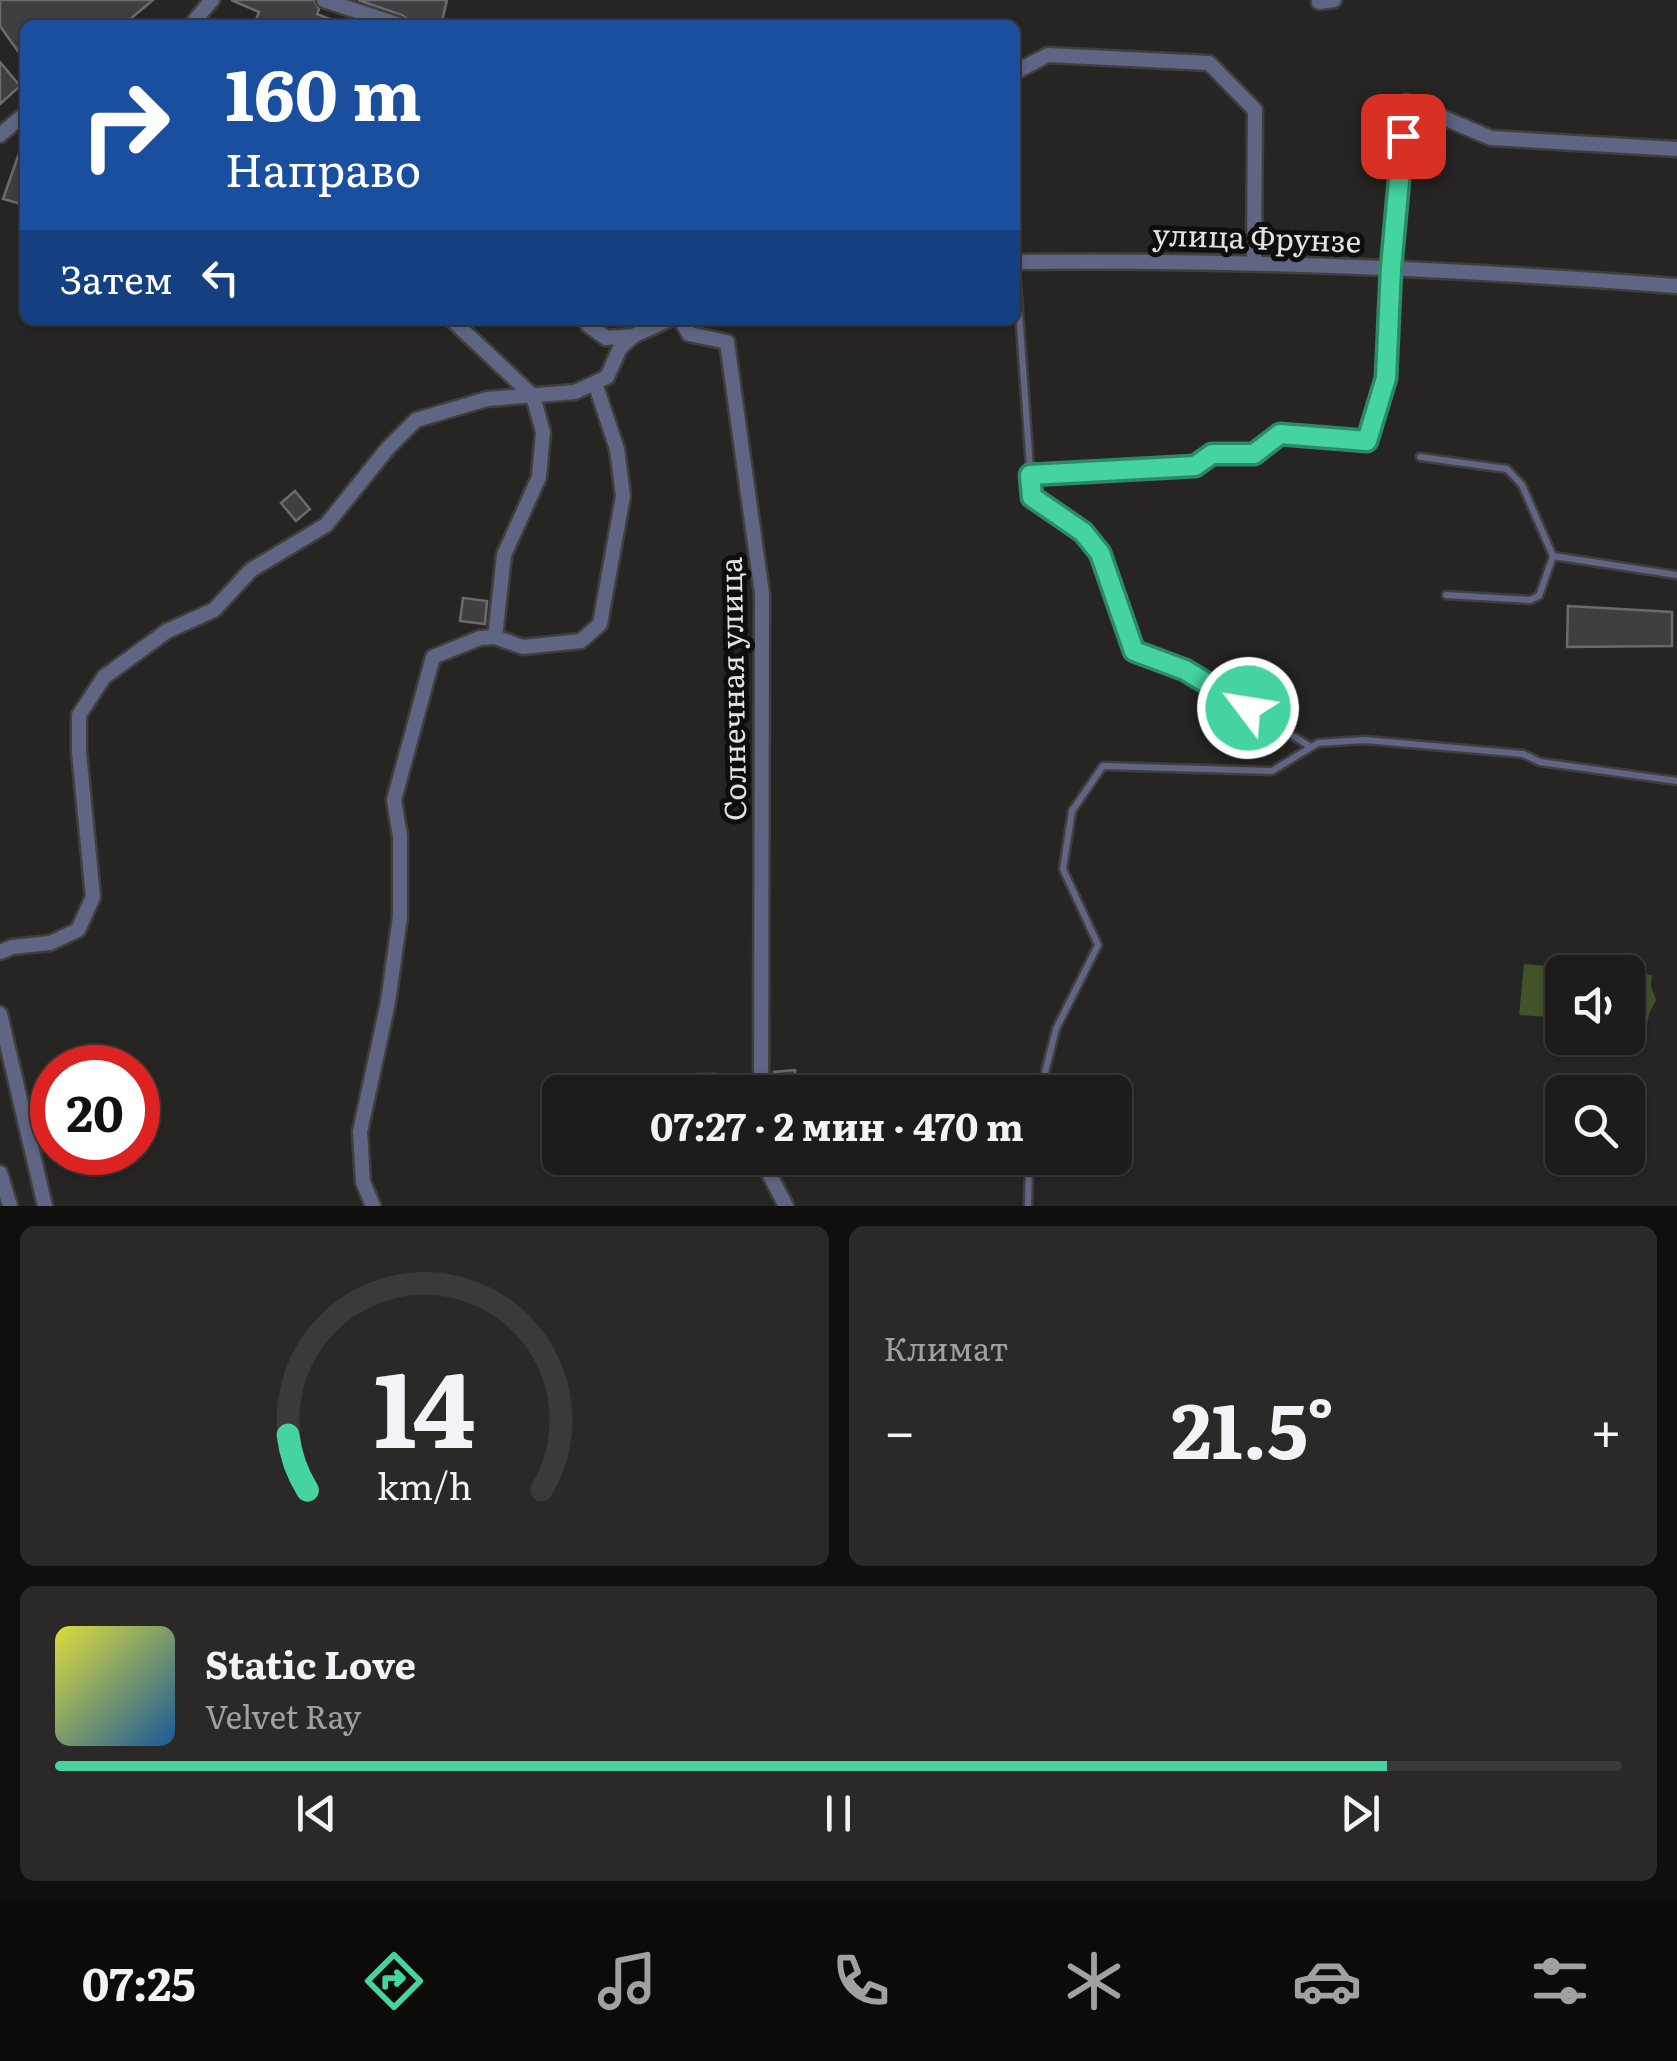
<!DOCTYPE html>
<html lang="ru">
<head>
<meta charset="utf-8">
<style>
	body { margin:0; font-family:Literata,serif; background:#2a2927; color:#f1f3f6; height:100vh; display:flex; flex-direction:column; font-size:38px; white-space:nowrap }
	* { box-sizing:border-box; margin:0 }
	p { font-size:32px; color:#a0a1a2 }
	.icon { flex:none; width:55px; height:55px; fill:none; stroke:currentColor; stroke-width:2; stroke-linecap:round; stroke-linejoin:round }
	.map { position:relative; height:1206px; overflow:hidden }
	.panel { display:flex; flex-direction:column; gap:20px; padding:20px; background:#100f0e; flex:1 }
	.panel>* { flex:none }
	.top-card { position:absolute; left:20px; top:20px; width:1000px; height:305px; border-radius:15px; box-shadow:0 2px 8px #0004,0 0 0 2px #3b3a39; background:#1a4fa0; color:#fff; overflow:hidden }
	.tools { position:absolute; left:1545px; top:955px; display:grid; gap:20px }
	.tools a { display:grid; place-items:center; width:100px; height:100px; border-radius:15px; background:#1d1c1a; box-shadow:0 2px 8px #0004,0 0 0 2px #3b3a39; font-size:50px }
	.speed { position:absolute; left:30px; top:1045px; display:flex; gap:20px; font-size:50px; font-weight:700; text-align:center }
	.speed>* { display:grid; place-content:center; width:130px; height:130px; border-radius:50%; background:#1d1c1a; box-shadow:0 2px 8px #0004,0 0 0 2px #3b3a39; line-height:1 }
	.speed .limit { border:15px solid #d22; background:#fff; color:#111 }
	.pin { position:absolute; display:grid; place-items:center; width:85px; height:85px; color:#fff; margin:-42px; border-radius:20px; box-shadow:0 5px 15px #0006 }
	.me { position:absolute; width:110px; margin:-55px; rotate:301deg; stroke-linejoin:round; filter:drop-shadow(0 0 8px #0008) }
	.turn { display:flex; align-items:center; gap:35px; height:210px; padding:0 40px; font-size:45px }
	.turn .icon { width:130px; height:130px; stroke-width:2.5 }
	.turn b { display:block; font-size:70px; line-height:85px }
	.then { display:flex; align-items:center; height:95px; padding:0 40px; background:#0003; gap:20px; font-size:38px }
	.big { font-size:75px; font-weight:700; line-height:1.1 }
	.panel .tile { flex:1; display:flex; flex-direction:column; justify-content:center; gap:15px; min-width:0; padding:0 35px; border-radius:15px; background:#2a2927 }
	.panel .dial { align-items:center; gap:0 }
	.dial svg { height:260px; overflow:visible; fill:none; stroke:#3b3a39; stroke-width:7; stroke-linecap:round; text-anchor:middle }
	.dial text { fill:#f1f3f6; stroke:none }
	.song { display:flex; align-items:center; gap:30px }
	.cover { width:120px; height:120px; border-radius:15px; background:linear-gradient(135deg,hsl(60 70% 55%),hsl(210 70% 35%)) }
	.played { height:10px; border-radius:5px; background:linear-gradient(90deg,#45d49f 85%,#3b3a39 85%) }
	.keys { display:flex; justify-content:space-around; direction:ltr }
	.heat { display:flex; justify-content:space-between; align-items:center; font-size:55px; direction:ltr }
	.panel .tiles { flex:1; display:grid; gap:20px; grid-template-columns:1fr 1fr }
	.tile:last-child { grid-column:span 2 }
	.trip { position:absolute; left:542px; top:1075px; width:590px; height:100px; border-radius:15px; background:#1d1c1a; box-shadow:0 2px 8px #0004,0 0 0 2px #3b3a39; font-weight:700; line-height:100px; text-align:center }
	.tabs { display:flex; height:160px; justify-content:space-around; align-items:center; background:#0c0b0a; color:#a0a1a2 }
	.tabs .icon { width:70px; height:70px }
	.tabs .selected { color:#45d49f }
	.tabs b { font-size:45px; color:#f1f3f6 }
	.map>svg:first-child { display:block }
	.green { fill:#435228 }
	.building { fill:#3f3e41; stroke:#6b6a6e; stroke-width:2.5 }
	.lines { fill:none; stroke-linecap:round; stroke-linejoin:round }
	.lane-casing { stroke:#413f3e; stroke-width:11 }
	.street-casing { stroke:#413f3e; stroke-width:19 }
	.lane { stroke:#5f6583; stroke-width:6 }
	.street { stroke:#5f6583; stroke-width:14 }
	.route-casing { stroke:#2d8a67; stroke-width:25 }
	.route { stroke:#45d49f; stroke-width:18 }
	.labels { text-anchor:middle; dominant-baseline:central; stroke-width:10; stroke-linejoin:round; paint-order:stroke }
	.street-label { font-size:30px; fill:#e4e2e1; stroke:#0f0e0e }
</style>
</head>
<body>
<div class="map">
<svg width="1677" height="1206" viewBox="0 0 1677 1206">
	<rect width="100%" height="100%" fill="#272523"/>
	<!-- green -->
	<path class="green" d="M1524,964l102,8h-64v46l-43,-3z
		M1628,973l24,2 -1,11 5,14 -7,14 -2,12 -19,-2z"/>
	<!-- building -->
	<path class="building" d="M0,0h153l-30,25h-98v36l-25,-35z
		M231,0h83l5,9 -2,5 27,11h-90l5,-13z
		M358,0h89l-6,25 -28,-2 -11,-8z
		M0,62l20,24 -20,18z
		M23,142h2v63l-22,-6z
		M295,491l15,18 -14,12 -15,-18z
		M463,598l24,3 -2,23 -25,-3z
		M1568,606l104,6v34l-105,1z
		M795,1070l2,22h-21l-2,-20z
		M698,1074h18v12h-18z
		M712,1158l21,1 -1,16 -21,-1z
		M781,1162l20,1v11l-20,-1z"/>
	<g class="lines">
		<!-- lane casing -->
		<g class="lane-casing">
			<path id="lane" d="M1015,254l17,243 51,36 17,20 34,98 51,19 126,77
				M1420,457l87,12 15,16 31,71 124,19
				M1030,475l165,-9 17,-13 42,1 27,-20 86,7 20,-63 4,-110 15,-164
				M1446,595l84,5 9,-4 14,-40
				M1040,1092l16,-63 42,-84 -35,-76 9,-58 31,-45 169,5 46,-28 47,-3 158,14 17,8 137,19
				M1028,1206l1,-48"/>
		</g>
		<!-- street casing -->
		<g class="street-casing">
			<path id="street" d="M324,0l75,25
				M1319,2l15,-2
				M191,25l21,-25
				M1015,72l33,-17 161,8 46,47 -1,152
				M1406,102l85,36 186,11
				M0,135l25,-21
				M1015,262c221,-3 441,7 662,24
				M452,320l81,76 10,36 -4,45 -35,78 -9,82 28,10 58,-6 19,-17 23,-128 -6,-47 -22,-66
				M588,320v5l18,13 27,-2 35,-16
				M681,320l8,14 38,8 35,252 -1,498
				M0,952l12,-5 38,-4 28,-13 15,-33 -14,-145v-37l25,-38 63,-46 47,-21 37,-40 75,-45 62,-77 28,-28 71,-21 88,-7 32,-15 13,-29 13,-12
				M0,1014l45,192
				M761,1158l25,48
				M0,1173l10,33
				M373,1206l-10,-24 -3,-50 28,-130 12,-85v-81l-6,-36 39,-143 47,-19 15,-1"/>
		</g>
		<!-- lane -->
		<use href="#lane" class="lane"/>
		<!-- street -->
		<use href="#street" class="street"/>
	</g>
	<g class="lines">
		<!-- route casing -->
		<g class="route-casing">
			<path id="route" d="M1248,708l-63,-38 -51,-19 -34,-98 -17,-21 -51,-35 -2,-22 165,-9 17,-12h42l26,-20 87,7 19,-63 5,-110 12,-132"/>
		</g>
		<!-- route -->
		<use href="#route" class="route"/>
	</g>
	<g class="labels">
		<!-- street labels -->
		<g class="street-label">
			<text transform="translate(1257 236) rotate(2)">улица Фрунзе</text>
			<text transform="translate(731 689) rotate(-91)">Солнечная улица</text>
		</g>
	</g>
</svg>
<div class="tools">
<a><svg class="icon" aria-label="sound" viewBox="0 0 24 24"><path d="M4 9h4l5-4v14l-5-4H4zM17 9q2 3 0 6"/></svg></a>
<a><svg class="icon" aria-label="search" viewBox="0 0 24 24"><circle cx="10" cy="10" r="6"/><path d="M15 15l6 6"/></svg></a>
</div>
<div class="speed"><div class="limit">20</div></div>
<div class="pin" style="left:1403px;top:136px;background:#d93025"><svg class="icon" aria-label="arrive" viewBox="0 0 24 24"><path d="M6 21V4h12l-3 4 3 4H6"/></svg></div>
<svg class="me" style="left:1248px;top:708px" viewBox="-20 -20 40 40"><circle r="17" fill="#45d49f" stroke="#fff" stroke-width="3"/><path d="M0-11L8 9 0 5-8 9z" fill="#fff"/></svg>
<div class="trip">07:27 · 2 мин · 470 m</div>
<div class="top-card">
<div class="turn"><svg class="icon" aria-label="right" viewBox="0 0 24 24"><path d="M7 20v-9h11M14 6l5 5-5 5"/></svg><div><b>160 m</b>Направо</div></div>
<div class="then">Затем<svg class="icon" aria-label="left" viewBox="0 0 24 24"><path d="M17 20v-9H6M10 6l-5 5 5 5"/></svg></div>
</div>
</div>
<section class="panel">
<div class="tiles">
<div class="tile dial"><svg viewBox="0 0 100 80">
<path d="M14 69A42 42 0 1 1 86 69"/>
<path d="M14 69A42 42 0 0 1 8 52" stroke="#45d49f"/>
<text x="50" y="56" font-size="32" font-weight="700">14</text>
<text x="50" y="72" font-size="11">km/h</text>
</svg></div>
<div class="tile"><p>Климат</p>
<div class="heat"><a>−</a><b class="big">21.5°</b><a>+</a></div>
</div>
<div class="tile">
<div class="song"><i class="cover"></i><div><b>Static Love</b><p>Velvet Ray</p></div></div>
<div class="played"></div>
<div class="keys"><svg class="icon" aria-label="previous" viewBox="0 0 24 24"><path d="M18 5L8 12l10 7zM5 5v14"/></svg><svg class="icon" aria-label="pause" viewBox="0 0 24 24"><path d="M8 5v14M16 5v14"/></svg><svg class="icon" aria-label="next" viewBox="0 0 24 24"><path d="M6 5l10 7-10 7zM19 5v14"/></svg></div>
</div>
</div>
</section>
<nav class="tabs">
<b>07:25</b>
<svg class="icon selected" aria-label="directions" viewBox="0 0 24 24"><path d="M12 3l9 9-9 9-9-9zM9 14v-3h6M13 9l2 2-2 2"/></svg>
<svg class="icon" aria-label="music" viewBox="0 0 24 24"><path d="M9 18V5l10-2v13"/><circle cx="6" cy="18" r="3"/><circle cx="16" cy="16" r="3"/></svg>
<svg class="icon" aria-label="phone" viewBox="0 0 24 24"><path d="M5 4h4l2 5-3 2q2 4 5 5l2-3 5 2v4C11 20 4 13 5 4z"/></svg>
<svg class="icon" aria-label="climate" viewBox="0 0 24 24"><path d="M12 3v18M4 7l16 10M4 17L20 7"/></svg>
<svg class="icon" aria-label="car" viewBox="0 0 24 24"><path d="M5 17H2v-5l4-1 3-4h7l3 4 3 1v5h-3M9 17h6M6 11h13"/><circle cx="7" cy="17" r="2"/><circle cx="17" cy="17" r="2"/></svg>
<svg class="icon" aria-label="filters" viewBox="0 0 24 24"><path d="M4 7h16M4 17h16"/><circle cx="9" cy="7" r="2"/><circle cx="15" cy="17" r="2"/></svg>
</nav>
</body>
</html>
